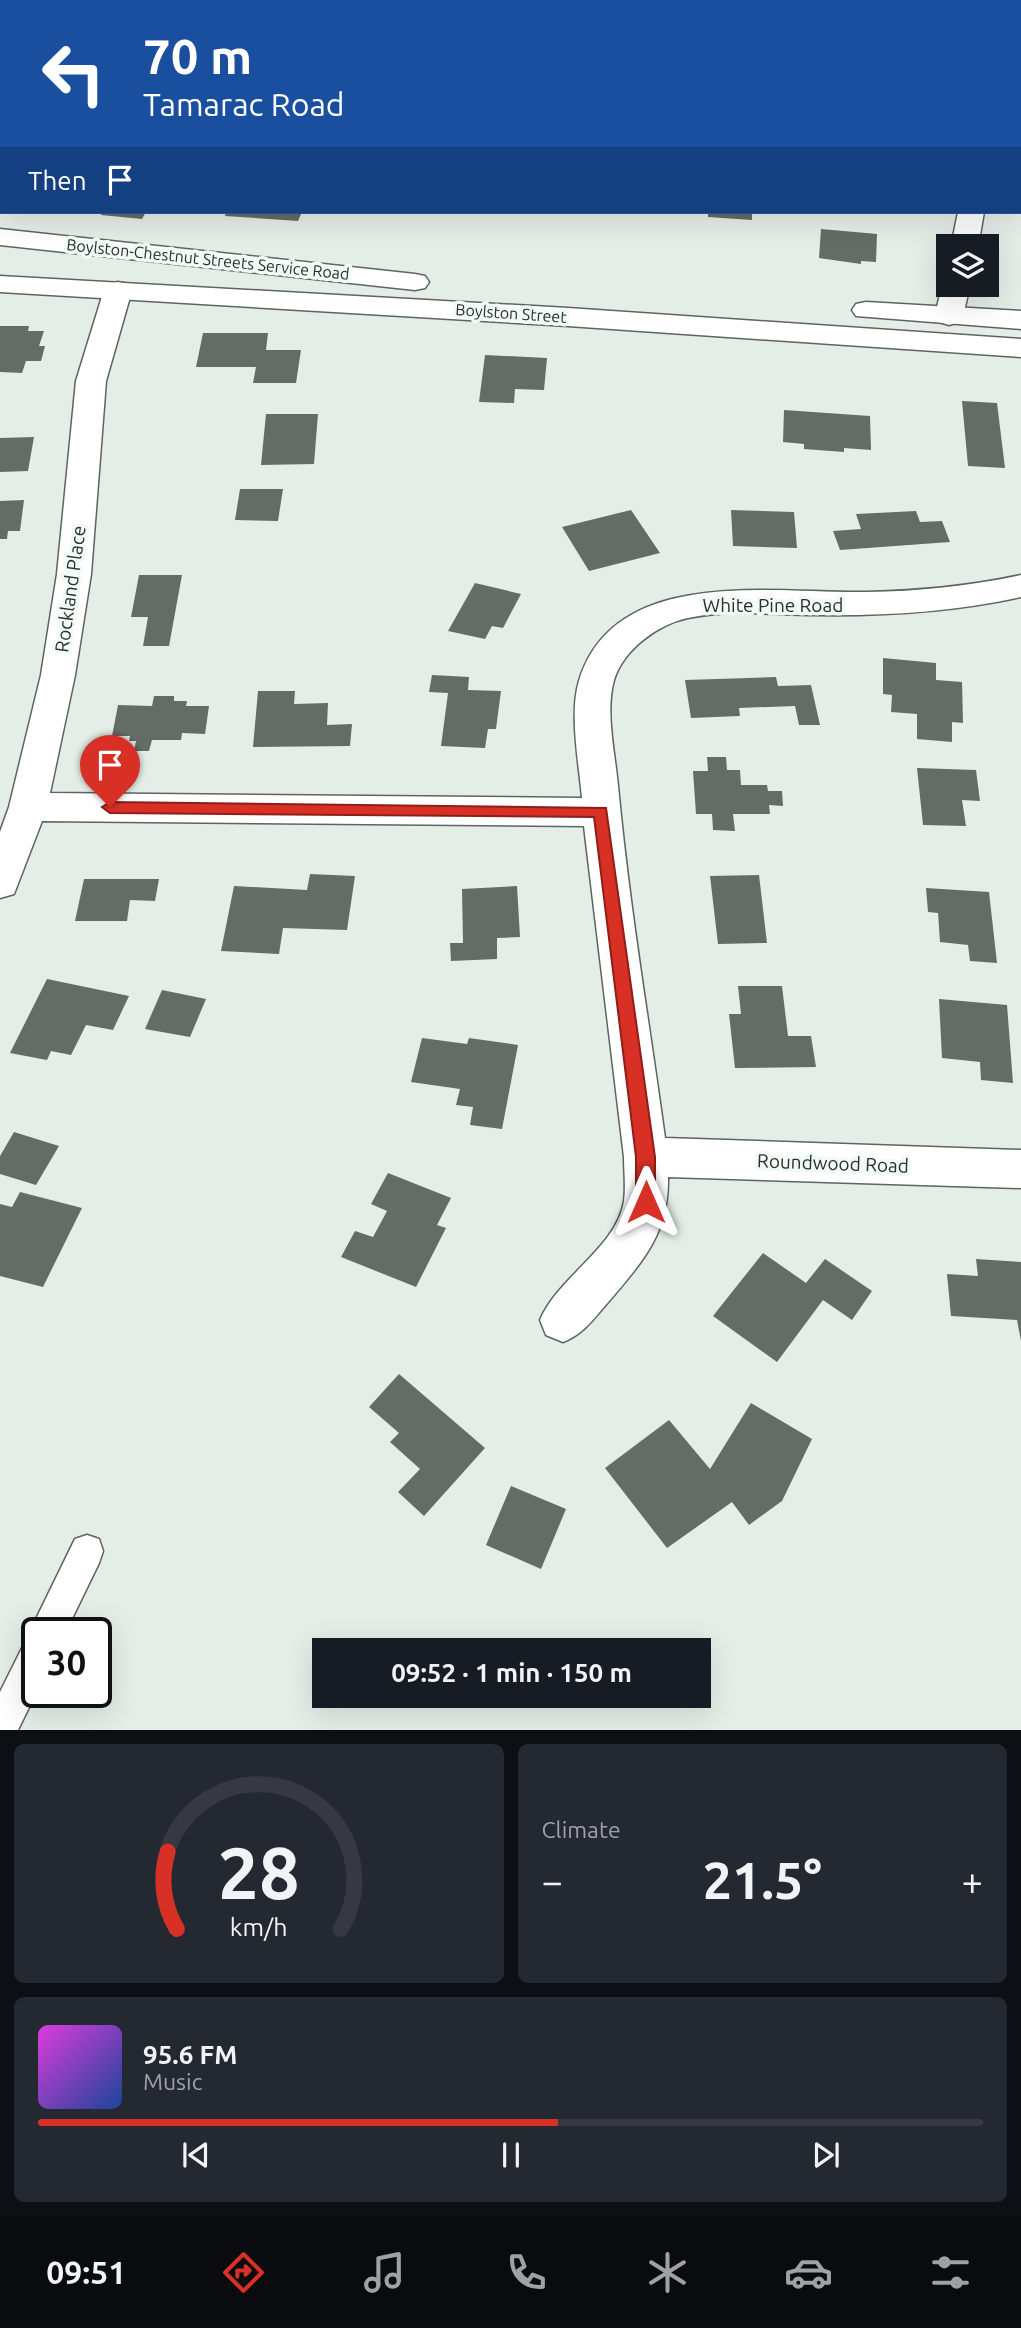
<!DOCTYPE html>
<html lang="en">
<head>
<meta charset="utf-8">
<style>
	body { margin:0; font-family:Ubuntu,sans-serif; background:#242831; color:#f1f3f6; height:100vh; display:flex; flex-direction:column; font-size:26px; white-space:nowrap }
	* { box-sizing:border-box; margin:0 }
	p { font-size:23px; color:#9ea1a6 }
	.icon { flex:none; width:38px; height:38px; fill:none; stroke:currentColor; stroke-width:2; stroke-linecap:round; stroke-linejoin:round }
	.map { position:relative; height:1730px; overflow:hidden }
	.drawer { display:flex; flex-direction:column; gap:14px; padding:14px; background:#0d0f14; flex:1 }
	.drawer>* { flex:none }
	.top-card { position:absolute; left:0px; top:0px; width:1022px; height:214px; box-shadow:0 7px 28px #0002; background:#1a4fa0; color:#fff; overflow:hidden }
	.tools { position:absolute; left:936px; top:234px; display:grid; gap:14px }
	.tools a { display:grid; place-items:center; width:63px; height:63px; border-radius:0px; background:#171b24; box-shadow:0 7px 28px #0002; font-size:35px }
	.speed { position:absolute; left:21px; top:1617px; display:flex; gap:14px; font-size:35px; font-weight:700; text-align:center }
	.speed>* { display:grid; place-content:center; width:91px; height:91px; border-radius:50%; background:#171b24; box-shadow:0 7px 28px #0002; line-height:1 }
	.speed .limit { border:4px solid #111; border-radius:10px; background:#fff; color:#111 }
	.pin { position:absolute; display:grid; place-items:center; width:60px; height:60px; color:#fff; margin:-72px -30px; border-radius:50% 50% 50% 0; rotate:-45deg; box-shadow:0 0 7px #0007 }
	.pin .icon { rotate:45deg }
	.me { position:absolute; width:77px; margin:-38px; rotate:0deg; stroke-linejoin:round; filter:drop-shadow(0 0 5px #0008) }
	.turn { display:flex; align-items:center; gap:24px; height:147px; padding:0 28px; font-size:32px }
	.turn .icon { width:91px; height:91px; stroke-width:2.5 }
	.turn b { display:block; font-size:49px; line-height:60px }
	.then { display:flex; align-items:center; height:66px; padding:0 28px; background:#0003; gap:14px; font-size:26px }
	.big { font-size:52px; font-weight:700; line-height:1.1 }
	.drawer .card { flex:1; display:flex; flex-direction:column; justify-content:center; gap:10px; min-width:0; padding:0 24px; border-radius:10px; background:#242831 }
	.drawer .dial { align-items:center; gap:0 }
	.dial svg { height:182px; overflow:visible; fill:none; stroke:#363941; stroke-width:7; stroke-linecap:round; text-anchor:middle }
	.dial text { fill:#f1f3f6; stroke:none }
	.song { display:flex; align-items:center; gap:21px }
	.cover { width:84px; height:84px; border-radius:10px; background:linear-gradient(135deg,hsl(300 70% 55%),hsl(220 70% 35%)) }
	.played { height:7px; border-radius:4px; background:linear-gradient(90deg,#d93025 55%,#363941 55%) }
	.keys { display:flex; justify-content:space-around; direction:ltr }
	.heat { display:flex; justify-content:space-between; align-items:center; font-size:38px; direction:ltr }
	.drawer .tiles { flex:1; display:grid; gap:14px; grid-template-columns:1fr 1fr }
	.card:last-child { grid-column:span 2 }
	.trip { position:absolute; left:312px; top:1638px; width:399px; height:70px; border-radius:0px; background:#171b24; box-shadow:0 7px 28px #0002; font-weight:700; line-height:70px; text-align:center }
	.tab-bar { display:flex; height:112px; justify-content:space-around; align-items:center; background:#090b0e; color:#9ea1a6 }
	.tab-bar .icon { width:49px; height:49px }
	.tab-bar .active { color:#d93025 }
	.tab-bar b { font-size:32px; color:#f1f3f6 }
	.map>svg:first-child { display:block }
	.building { fill:#646c66 }
	.lines { fill:none; stroke-linecap:round; stroke-linejoin:round }
	.lane-casing { stroke:#5c655f; stroke-width:3 }
	.street-casing { stroke:#5c655f; stroke-width:3 }
	.highway-casing { stroke:#5c655f; stroke-width:3 }
	.lane { fill:#fff; fill-rule:evenodd }
	.street { fill:#fff; fill-rule:evenodd }
	.highway { fill:#fff; fill-rule:evenodd }
	.route { fill:#d93025; stroke:#8d1f18; stroke-width:2 }
	.labels { text-anchor:middle; dominant-baseline:central; stroke-width:7; stroke-linejoin:round; paint-order:stroke }
	.far-street-label { font-size:16px; fill:#2c2f2d; stroke:#f1fbf4 }
	.street-label { font-size:19px; fill:#2c2f2d; stroke:#f1fbf4 }
</style>
</head>
<body>
<div class="map">
<svg width="1021" height="1730" viewBox="0 0 1021 1730">
	<rect width="100%" height="100%" fill="#e4eee7"/>
	<!-- building -->
	<path class="building" d="M103,212h43l-4,7 -41,-4z
		M226,212h76l-4,9 -73,-5z
		M708,212h44v8l-44,-3z
		M821,229l56,5 -1,28 -15,-1v3l-42,-6z
		M0,326h29l-1,5h16l-5,15h6l-4,15h-15l-4,12 -22,-1z
		M203,333h65l-2,17h35l-5,33h-43l3,-16h-60z
		M485,355l62,3 -3,32 -29,-1 -1,14 -35,-1z
		M962,401l35,2 8,65 -37,-2z
		M784,410l86,6 1,34 -27,-2v4l-40,-3v-5l-21,-2z
		M266,414h52l-4,50 -53,1z
		M34,437l-6,34 -28,1v-34z
		M240,489h43l-5,32 -43,-1z
		M24,500l-4,31h-12l-1,8h-7v-38z
		M631,510l29,43 -71,18 -27,-44z
		M731,510l63,2 3,36 -64,-2z
		M916,511l4,11 22,-1 8,21 -110,8 -7,-19 28,-2 -5,-15z
		M139,575h43l-13,71h-26l5,-29h-17z
		M475,583l46,11 -18,34 -11,-2 -7,13 -37,-8z
		M883,658l53,5v17l26,2 1,41 -11,-1v20l-35,-3v-25l-26,-2 1,-17 -9,-1z
		M432,675l37,2 -1,13 33,1 -5,38h-8l-3,19 -44,-2 7,-53 -19,-1z
		M776,677l2,9 33,-1 9,40h-21l-4,-19 -56,2 1,8 -49,2 -6,-38z
		M258,691h37l-1,13 34,-1 -1,22 25,-1 -2,22 -97,1z
		M154,696h20v5h13l-1,5h23l-4,28 -23,-1 -1,7h-29l-3,11h-15l2,-10h-7l1,-5h-18l6,-31 34,1z
		M707,757h19l1,13h13l1,15h26l1,6h14l1,15 -14,-1 1,9h-37l2,17 -22,-1 -1,-16h-16l-3,-43h15z
		M917,768l59,2 4,31 -18,-1 4,26 -43,-1z
		M310,874l45,2 -8,54 -64,-2 -4,26 -58,-3 13,-65 73,4z
		M759,875l8,68 -49,1 -8,-68z
		M84,879h75l-4,22 -25,-1 -3,21h-52z
		M517,886l3,51 -23,1v21l-46,2 -1,-18h13l-1,-54z
		M926,888l63,4 8,71 -27,-2 -2,-16 -28,-3 -2,-29 -10,-1z
		M47,979l82,17 -16,34 -27,-5 -15,30 -20,-4 -4,9 -37,-7z
		M738,986h44l6,50h23l5,31 -81,1 -6,-54h12z
		M162,990l44,9 -16,38 -45,-8z
		M939,999l68,6 6,78 -32,-3 -1,-18 -38,-4z
		M422,1038l45,6 2,-6 49,7 -16,84 -32,-4 3,-18 -17,-2 4,-16 -49,-7z
		M14,1132l45,14 -23,39 -36,-11v-18z
		M388,1173l63,25 -14,27 9,3 -30,59 -75,-30 14,-26 18,6 14,-26 -16,-7z
		M20,1192l62,16 -39,79 -43,-11v-72l12,3z
		M763,1253l43,30 19,-24 47,32 -20,29 -29,-20 -46,62 -64,-46z
		M976,1259l45,3v79l-4,-21 -66,-4 -4,-42 31,2z
		M399,1374l86,74 -61,68 -26,-24 22,-23 -30,-27 9,-9 -30,-26z
		M751,1403l61,36 -30,62 -33,24 -17,-23 -65,46 -62,-80 64,-48 41,49z
		M511,1486l55,23 -25,60 -55,-24z"/>
	<g class="lines">
		<!-- lane casing -->
		<g class="lane-casing">
			<path id="lane" d="M0,168h2v10h-2z
				M87,1535l12,4 4,12 -4,12 -34,70h-28v58l-19,39h-18v-38l25,-50 8,-3 -3,-6 5,-12 40,-82z"/>
		</g>
		<!-- street casing -->
		<g class="street-casing">
			<path id="street" d="M203,0h25l-26,2z
				M1020,90h1v14h-1z
				M958,212h26l-6,35h-27z
				M0,229l415,45 10,2 4,6 -4,6 -10,2 -415,-45z
				M946,279h2v6h22l-7,31 -4,6 -10,3 -10,-3 -4,-6 7,-31z
				M118,282l10,2 4,6 -26,91 -15,193 -16,101 -25,118 532,5c-3,-34 -13,-85 -3,-117 35,-117 197,-87 288,-89 52,-1 103,-6 154,-17v22c-68,15 -137,19 -206,18 -42,0 -85,-6 -127,3 -30,6 -65,32 -74,62 -9,32 1,73 4,106 11,118 31,235 47,352l356,12v38l-353,-11c1,55 -24,83 -58,123 -15,17 -26,34 -47,42l-17,-7 -6,-15c18,-43 77,-73 84,-119 2,-14 0,-30 0,-44l-40,-331 -542,-5 -28,73 -14,4v-66l9,-25 32,-132 16,-101 19,-193 28,-91 4,-6z"/>
		</g>
		<!-- highway casing -->
		<g class="highway-casing">
			<path id="highway" d="M0,276l568,32 453,31v18l-453,-31 -568,-34z
				M866,302l155,9v18l-165,-13 -4,-6 4,-6z"/>
		</g>
		<!-- lane -->
		<use href="#lane" class="lane"/>
		<!-- street -->
		<use href="#street" class="street"/>
		<!-- highway -->
		<use href="#highway" class="highway"/>
	</g>
	<!-- route -->
	<path class="route" d="M110,802l496,6 49,349v45l-3,6 -6,3 -7,-3 -3,-6v-45l-42,-340 -484,-4 -8,-6z"/>
	<g class="labels">
		<!-- far-street labels -->
		<g class="far-street-label">
			<text transform="translate(208 259) rotate(6)">Boylston-Chestnut Streets Service Road</text>
			<text transform="translate(511 313) rotate(4)">Boylston Street</text>
		</g>
		<!-- street labels -->
		<g class="street-label">
			<text transform="translate(70 589) rotate(-82)">Rockland Place</text>
			<text x="773" y="605">White Pine Road</text>
			<text transform="translate(833 1163) rotate(2)">Roundwood Road</text>
		</g>
	</g>
</svg>
<div class="tools">
<a><svg class="icon" aria-label="layers" viewBox="0 0 24 24"><path d="M12 4l9 5-9 5-9-5zM3 14l9 5 9-5"/></svg></a>
</div>
<div class="speed"><div class="limit">30</div></div>
<div class="pin" style="left:110px;top:807px;background:#d93025"><svg class="icon" aria-label="arrive" viewBox="0 0 24 24"><path d="M6 21V4h12l-3 4 3 4H6"/></svg></div>
<svg class="me" style="left:646px;top:1202px" viewBox="-20 -20 40 40"><path d="M0-17L14 15 0 8-14 15z" fill="#d93025" stroke="#fff" stroke-width="4"/></svg>
<div class="trip">09:52 · 1 min · 150 m</div>
<div class="top-card">
<div class="turn"><svg class="icon" aria-label="left" viewBox="0 0 24 24"><path d="M17 20v-9H6M10 6l-5 5 5 5"/></svg><div><b>70 m</b>Tamarac Road</div></div>
<div class="then">Then<svg class="icon" aria-label="arrive" viewBox="0 0 24 24"><path d="M6 21V4h12l-3 4 3 4H6"/></svg></div>
</div>
</div>
<section class="drawer">
<div class="tiles">
<div class="card dial"><svg viewBox="0 0 100 80">
<path d="M14 69A42 42 0 1 1 86 69"/>
<path d="M14 69A42 42 0 0 1 10 35" stroke="#d93025"/>
<text x="50" y="56" font-size="32" font-weight="700">28</text>
<text x="50" y="72" font-size="11">km/h</text>
</svg></div>
<div class="card"><p>Climate</p>
<div class="heat"><a>−</a><b class="big">21.5°</b><a>+</a></div>
</div>
<div class="card">
<div class="song"><i class="cover"></i><div><b>95.6 FM</b><p>Music</p></div></div>
<div class="played"></div>
<div class="keys"><svg class="icon" aria-label="previous" viewBox="0 0 24 24"><path d="M18 5L8 12l10 7zM5 5v14"/></svg><svg class="icon" aria-label="pause" viewBox="0 0 24 24"><path d="M8 5v14M16 5v14"/></svg><svg class="icon" aria-label="next" viewBox="0 0 24 24"><path d="M6 5l10 7-10 7zM19 5v14"/></svg></div>
</div>
</div>
</section>
<nav class="tab-bar">
<b>09:51</b>
<svg class="icon active" aria-label="directions" viewBox="0 0 24 24"><path d="M12 3l9 9-9 9-9-9zM9 14v-3h6M13 9l2 2-2 2"/></svg>
<svg class="icon" aria-label="music" viewBox="0 0 24 24"><path d="M9 18V5l10-2v13"/><circle cx="6" cy="18" r="3"/><circle cx="16" cy="16" r="3"/></svg>
<svg class="icon" aria-label="phone" viewBox="0 0 24 24"><path d="M5 4h4l2 5-3 2q2 4 5 5l2-3 5 2v4C11 20 4 13 5 4z"/></svg>
<svg class="icon" aria-label="climate" viewBox="0 0 24 24"><path d="M12 3v18M4 7l16 10M4 17L20 7"/></svg>
<svg class="icon" aria-label="car" viewBox="0 0 24 24"><path d="M5 17H2v-5l4-1 3-4h7l3 4 3 1v5h-3M9 17h6M6 11h13"/><circle cx="7" cy="17" r="2"/><circle cx="17" cy="17" r="2"/></svg>
<svg class="icon" aria-label="filters" viewBox="0 0 24 24"><path d="M4 7h16M4 17h16"/><circle cx="9" cy="7" r="2"/><circle cx="15" cy="17" r="2"/></svg>
</nav>
</body>
</html>
